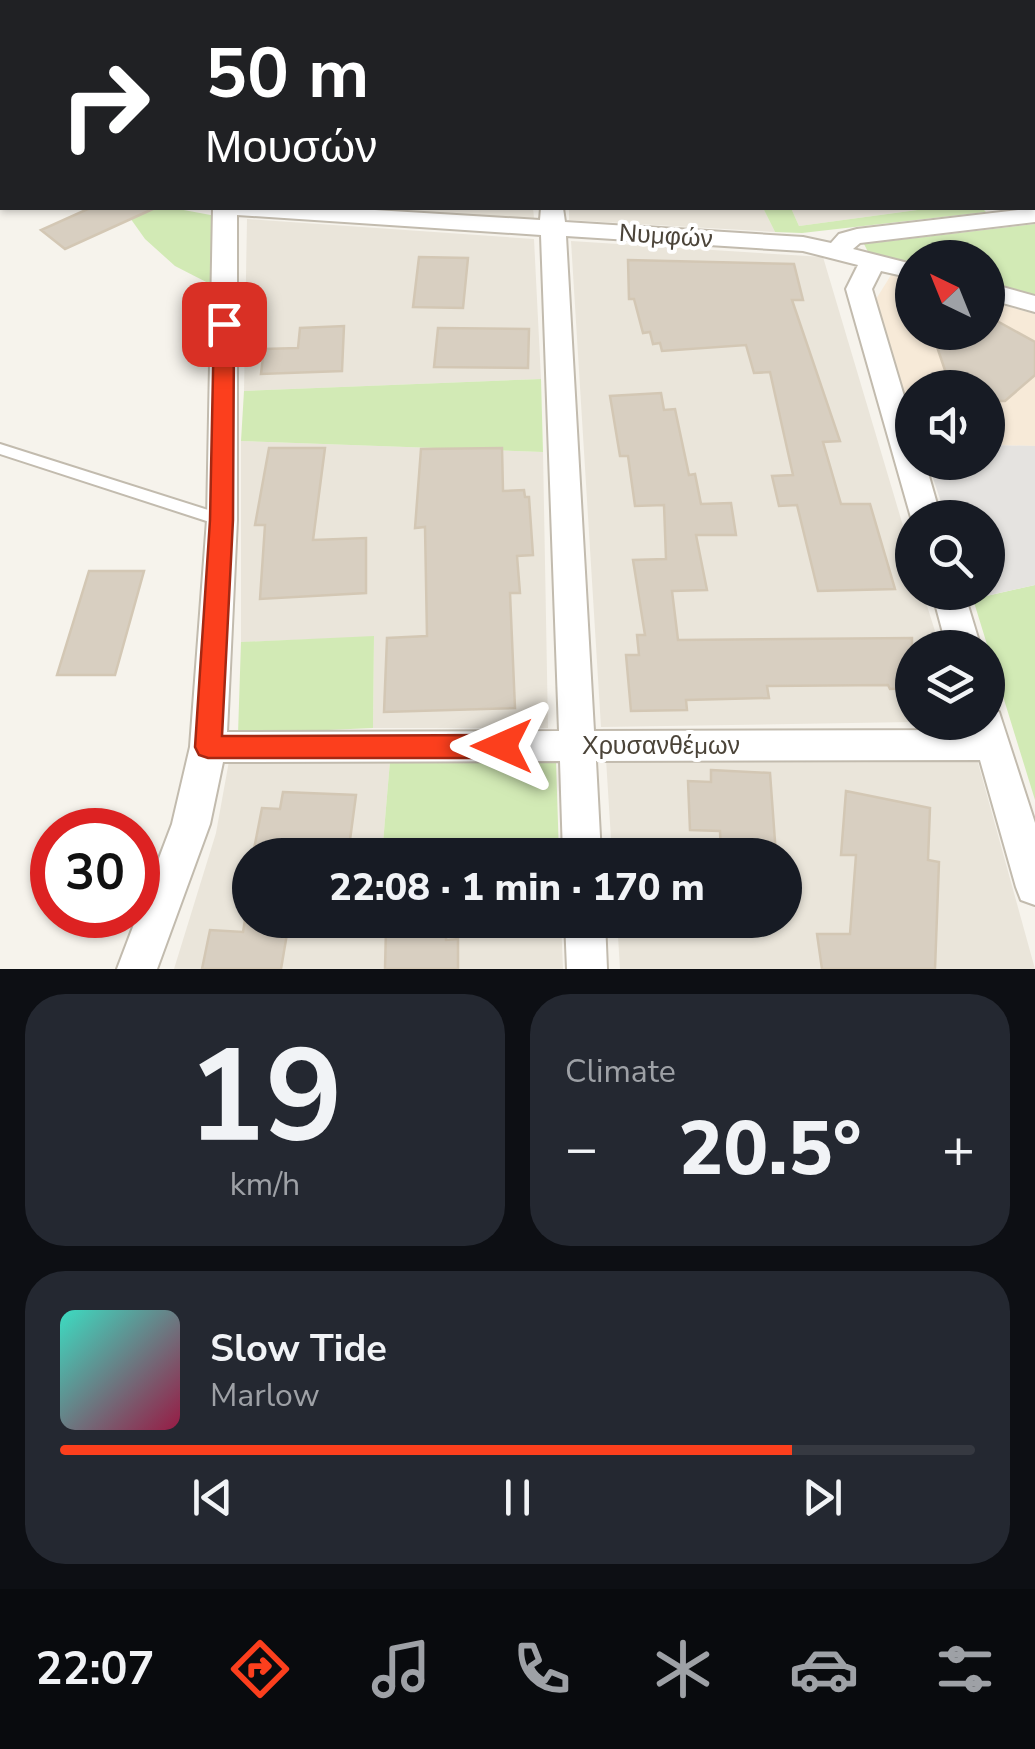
<!DOCTYPE html>
<html lang="en">
<head>
<meta charset="utf-8">
<style>
	body { margin:0; font-family:"Nunito Sans",sans-serif; background:#242831; color:#f1f3f6; height:100vh; display:flex; flex-direction:column; font-size:38px; white-space:nowrap }
	* { box-sizing:border-box; margin:0 }
	p { font-size:32px; color:#9ea1a6 }
	.icon { flex:none; width:55px; height:55px; fill:none; stroke:currentColor; stroke-width:2; stroke-linecap:round; stroke-linejoin:round }
	.map { position:relative; height:969px; overflow:hidden }
	.drawer { display:flex; flex-direction:column; gap:25px; padding:25px; background:#0d0f14; flex:1 }
	.drawer>* { flex:none }
	.top-card { position:absolute; left:0px; top:0px; width:1035px; height:210px; box-shadow:0 2px 8px #0004; background:#202124; color:#fff; overflow:hidden }
	.needle { width:65px; rotate:317deg }
	.buttons { position:absolute; left:895px; top:240px; display:grid; gap:20px }
	.buttons a { display:grid; place-items:center; width:110px; height:110px; border-radius:50%; background:#171b24; box-shadow:0 2px 8px #0004; font-size:50px }
	.speed { position:absolute; left:30px; top:808px; display:flex; gap:20px; font-size:50px; font-weight:700; text-align:center }
	.speed>* { display:grid; place-content:center; width:130px; height:130px; border-radius:50%; background:#171b24; box-shadow:0 2px 8px #0004; line-height:1 }
	.speed .limit { border:15px solid #d22; background:#fff; color:#111 }
	.pin { position:absolute; display:grid; place-items:center; width:85px; height:85px; color:#fff; margin:-42px; border-radius:20px; box-shadow:0 5px 15px #0006 }
	.me { position:absolute; width:110px; margin:-55px; rotate:270deg; stroke-linejoin:round; filter:drop-shadow(0 0 8px #0008) }
	.turn { display:flex; align-items:center; gap:35px; height:210px; padding:0 40px; font-size:45px }
	.turn .icon { width:130px; height:130px; stroke-width:2.5 }
	.turn b { display:block; font-size:70px; line-height:85px }
	.big { font-size:75px; font-weight:800; line-height:1.1 }
	.drawer .widget { flex:1; display:flex; flex-direction:column; justify-content:center; gap:15px; min-width:0; padding:0 35px; border-radius:40px; background:#242831 }
	.drawer .dial { align-items:center; gap:0 }
	.dial b { font-size:130px; line-height:1 }
	.song { display:flex; align-items:center; gap:30px }
	.cover { width:120px; height:120px; border-radius:15px; background:linear-gradient(135deg,hsl(170 70% 55%),hsl(340 70% 35%)) }
	.played { height:10px; border-radius:5px; background:linear-gradient(90deg,#fc3f1d 80%,#363941 80%) }
	.keys { display:flex; justify-content:space-around; direction:ltr }
	.heat { display:flex; justify-content:space-between; align-items:center; font-size:55px; direction:ltr }
	.drawer .tiles { flex:1; display:grid; gap:25px; grid-template-columns:1fr 1fr }
	.widget:last-child { grid-column:span 2 }
	.trip { position:absolute; left:232px; top:838px; width:570px; height:100px; border-radius:50px; background:#171b24; box-shadow:0 2px 8px #0004; font-weight:800; line-height:100px; text-align:center }
	.tabs { display:flex; height:160px; justify-content:space-around; align-items:center; background:#090b0e; color:#9ea1a6 }
	.tabs .icon { width:70px; height:70px }
	.tabs .current { color:#fc3f1d }
	.tabs b { font-size:45px; color:#f1f3f6 }
	.map>svg:first-child { display:block }
	.residential { fill:#eae5da }
	.commercial { fill:#f7ead8 }
	.green { fill:#d2eab5 }
	.parking { fill:#e5e3e0 }
	.building { fill:#d8cfc1; stroke:#d3c7b4; stroke-width:2.5 }
	.lines { fill:none; stroke-linecap:round; stroke-linejoin:round }
	.lane-casing { stroke:#c2bbae; stroke-width:4 }
	.street-casing { stroke:#c2bbae; stroke-width:4 }
	.secondary-casing { stroke:#d6c79b; stroke-width:4 }
	.lane { fill:#fff; fill-rule:evenodd }
	.street { fill:#fff; fill-rule:evenodd }
	.secondary { fill:#fff3cd; fill-rule:evenodd }
	.route { fill:#fc3f1d; stroke:#a42913; stroke-width:2.5 }
	.labels { text-anchor:middle; dominant-baseline:central; stroke-width:8; stroke-linejoin:round; paint-order:stroke }
	.street-label { font-size:25px; fill:#4b4439; stroke:#fff }
</style>
</head>
<body>
<div class="map">
<svg width="1035" height="969" viewBox="0 0 1035 969">
	<rect width="100%" height="100%" fill="#f6f3ec"/>
	<!-- residential -->
	<path class="residential" d="M313,208h220l1,10 -196,-9z
		M569,208h194l12,24 -206,-12z
		M791,208h141l-133,18z
		M247,219l287,20 7,140 -297,12z
		M571,241l252,16 89,299v36l11,1 17,54 -28,1v74l-311,5z
		M241,441l302,11 5,276h-175l1,-91 -133,5z
		M606,759h371l58,210h-415l-3,-49h168v-65h-173z
		M229,761h161l-8,94h-132v65h311l2,49h-389l42,-136z"/>
	<!-- commercial -->
	<path class="commercial" d="M891,275l21,6v51h76v-31l47,13v132l-47,-1v-57h-76v29l-39,-113z"/>
	<!-- green -->
	<path class="green" d="M123,208h50l43,8 -4,69 -37,-19 -30,-27z
		M763,208h28l8,18 133,-18h50l4,4 -184,21 -27,-1z
		M1035,224v73l-47,-13v-26h-76v6l-44,-12 -4,-8z
		M541,379l2,73 -302,-11 3,-50z
		M1035,585v215l-62,-201z
		M374,636l-1,92 -135,6 3,-92z
		M390,761h166l3,94h-177z"/>
	<!-- parking -->
	<path class="parking" d="M988,445l47,1v139l-62,14 -2,-6 17,-1v-74l-42,-1 -18,-54 60,-1z"/>
	<!-- building -->
	<path class="building" d="M90,208h65l-90,41 -24,-19z
		M419,257l49,1 -5,50 -50,-1z
		M628,260l166,4 9,36h-11l48,141 -17,1 18,62h29l25,85 -77,2 -21,-86 -18,1 -7,-30 21,-1 -23,-103 -16,1 -8,-28 -84,6 -2,-8 -7,1 -3,-12 -7,1 -9,-34h-5z
		M988,316l47,26v33l-30,26h-17v-13h-37l-19,-56h56z
		M344,326l-2,45 -81,3 3,-25 34,-1 2,-20z
		M438,328l91,1 -1,39 -94,-1z
		M661,393l3,17 11,-1 14,66 6,-1 6,30 30,-1 5,32h-40l11,55 -35,1 6,49 234,-2v50l-22,1 -2,-4 -121,1 2,12 -83,2 1,10 -56,1 -5,-56h13l-2,-20h8l-12,-75 33,-1 -2,-54 -29,1 -7,-50h-8l-10,-60z
		M269,448h56l-12,92 53,-2v55l-106,6 5,-74h-10z
		M502,448l1,43 21,-1 1,7h4l4,58 -16,1 3,37h-10l5,115 -131,4 3,-74 40,-2 -2,-109 -10,1 6,-79z
		M89,571h55l-29,104h-58z
		M711,770l59,3 6,82h-55l-1,-24 -30,-1 -2,-49 23,1z
		M846,791l84,17 -2,52 11,2 -4,107h-113l-5,-35h33l6,-79h-15z
		M283,792l73,3 -8,60h-82l2,-5 -14,-1 8,-41 18,1z
		M245,920l44,2 -8,47h-79l8,-39 33,2z
		M446,926v14l12,-1v30h-73l1,-41z"/>
	<g class="lines">
		<!-- lane casing -->
		<g class="lane-casing">
			<path id="lane" d="M0,444l227,72 3,4 -8,6 -222,-72z"/>
		</g>
		<!-- street casing -->
		<g class="street-casing">
			<path id="street" d="M45,0h20l1,2h-19z
				M334,0h20v2h-19z
				M506,0h20l1,2h-19z
				M664,0h20l1,2h-19z
				M825,0h20l2,2h-20z
				M1032,20h3v12h-3z
				M0,150l2,1v14l-2,-1z
				M213,208h129l198,12 1,-12h22l2,14 238,15 28,6 8,-9 18,-5 178,-21v14l-175,21 -7,6 59,15v14l-31,-7 -9,18 40,134v39h13l16,56h-29v3l-66,-232 12,-24 -55,-14 -237,-15 28,495 378,-1 -2,-8h18v-14l11,4 36,111v82l-14,-5 -5,-13 -36,-127 -384,1 5,94h-38l-3,-94 -337,1 -13,62 -53,145h-40l55,-145 18,-77 17,-227zM237,215l304,20 18,496 -332,1 10,-212z
				M988,283l47,13v16l-47,-13z
				M932,592h32l17,56h-34z
				M565,920h40l2,49h-40z"/>
		</g>
		<!-- secondary casing -->
		<g class="secondary-casing">
			<path id="secondary" d="M0,41h2v18h-2z"/>
		</g>
		<!-- lane -->
		<use href="#lane" class="lane"/>
		<!-- street -->
		<use href="#street" class="street"/>
		<!-- secondary -->
		<use href="#secondary" class="secondary"/>
	</g>
	<!-- route -->
	<path class="route" d="M224,318l10,6 -1,196 -11,216 280,-1 10,3 4,8 -4,8 -10,4h-294l-9,-3 -4,-8 15,-227 4,-196z"/>
	<g class="labels">
		<!-- street labels -->
		<g class="street-label">
			<text transform="translate(666 236) rotate(4)">Νυμφών</text>
			<text x="661" y="746">Χρυσανθέμων</text>
		</g>
	</g>
</svg>
<div class="buttons">
<a><svg class="needle" viewBox="-14 -14 28 28"><path d="M0-13l5 13h-10z" fill="#e53935"/><path d="M0 13l5-13h-10z" fill="#9ea1a6"/></svg></a>
<a><svg class="icon" aria-label="sound" viewBox="0 0 24 24"><path d="M4 9h4l5-4v14l-5-4H4zM17 9q2 3 0 6"/></svg></a>
<a><svg class="icon" aria-label="search" viewBox="0 0 24 24"><circle cx="10" cy="10" r="6"/><path d="M15 15l6 6"/></svg></a>
<a><svg class="icon" aria-label="layers" viewBox="0 0 24 24"><path d="M12 4l9 5-9 5-9-5zM3 14l9 5 9-5"/></svg></a>
</div>
<div class="speed"><div class="limit">30</div></div>
<div class="pin" style="left:224px;top:324px;background:#d93025"><svg class="icon" aria-label="arrive" viewBox="0 0 24 24"><path d="M6 21V4h12l-3 4 3 4H6"/></svg></div>
<svg class="me" style="left:502px;top:746px" viewBox="-20 -20 40 40"><path d="M0-17L14 15 0 8-14 15z" fill="#fc3f1d" stroke="#fff" stroke-width="4"/></svg>
<div class="trip">22:08 · 1 min · 170 m</div>
<div class="top-card">
<div class="turn"><svg class="icon" aria-label="right" viewBox="0 0 24 24"><path d="M7 20v-9h11M14 6l5 5-5 5"/></svg><div><b>50 m</b>Μουσών</div></div>
</div>
</div>
<section class="drawer">
<div class="tiles">
<div class="widget dial"><b>19</b><p>km/h</p></div>
<div class="widget"><p>Climate</p>
<div class="heat"><a>−</a><b class="big">20.5°</b><a>+</a></div>
</div>
<div class="widget">
<div class="song"><i class="cover"></i><div><b>Slow Tide</b><p>Marlow</p></div></div>
<div class="played"></div>
<div class="keys"><svg class="icon" aria-label="previous" viewBox="0 0 24 24"><path d="M18 5L8 12l10 7zM5 5v14"/></svg><svg class="icon" aria-label="pause" viewBox="0 0 24 24"><path d="M8 5v14M16 5v14"/></svg><svg class="icon" aria-label="next" viewBox="0 0 24 24"><path d="M6 5l10 7-10 7zM19 5v14"/></svg></div>
</div>
</div>
</section>
<nav class="tabs">
<b>22:07</b>
<svg class="icon current" aria-label="directions" viewBox="0 0 24 24"><path d="M12 3l9 9-9 9-9-9zM9 14v-3h6M13 9l2 2-2 2"/></svg>
<svg class="icon" aria-label="music" viewBox="0 0 24 24"><path d="M9 18V5l10-2v13"/><circle cx="6" cy="18" r="3"/><circle cx="16" cy="16" r="3"/></svg>
<svg class="icon" aria-label="phone" viewBox="0 0 24 24"><path d="M5 4h4l2 5-3 2q2 4 5 5l2-3 5 2v4C11 20 4 13 5 4z"/></svg>
<svg class="icon" aria-label="climate" viewBox="0 0 24 24"><path d="M12 3v18M4 7l16 10M4 17L20 7"/></svg>
<svg class="icon" aria-label="car" viewBox="0 0 24 24"><path d="M5 17H2v-5l4-1 3-4h7l3 4 3 1v5h-3M9 17h6M6 11h13"/><circle cx="7" cy="17" r="2"/><circle cx="17" cy="17" r="2"/></svg>
<svg class="icon" aria-label="filters" viewBox="0 0 24 24"><path d="M4 7h16M4 17h16"/><circle cx="9" cy="7" r="2"/><circle cx="15" cy="17" r="2"/></svg>
</nav>
</body>
</html>
